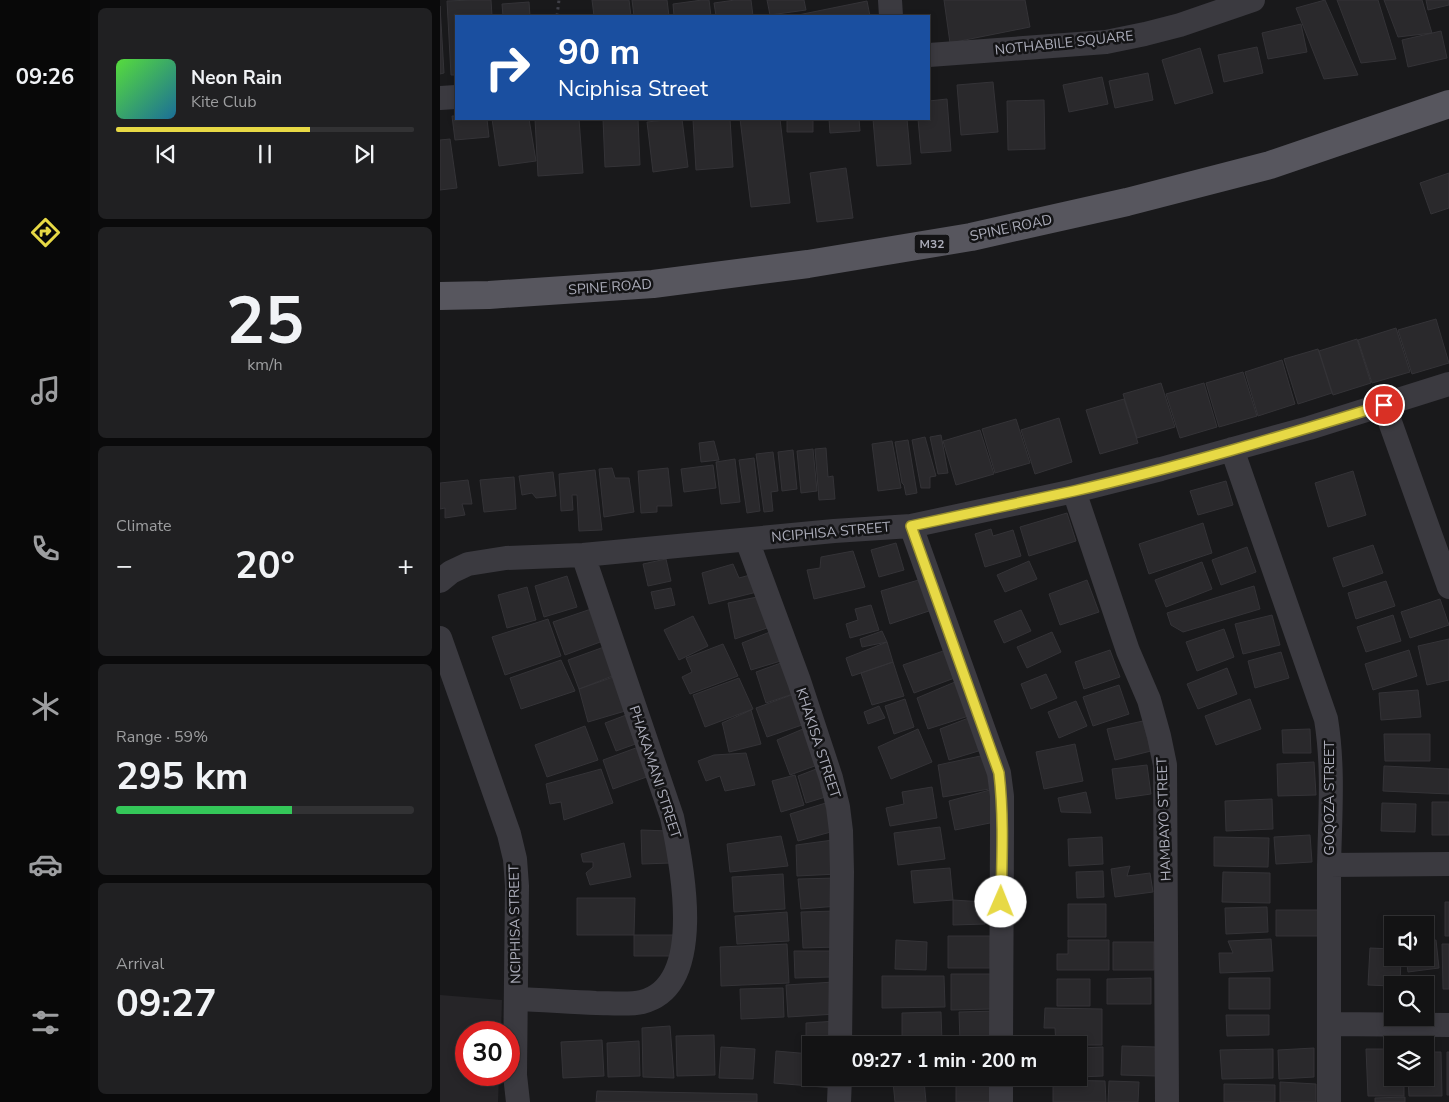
<!DOCTYPE html>
<html lang="en">
<head>
<meta charset="utf-8">
<style>
	body { margin:0; font-family:"Nunito Sans",sans-serif; background:#202022; color:#f1f3f6; height:100vh; display:flex; flex-direction:column; font-size:19px; white-space:nowrap }
	* { box-sizing:border-box; margin:0 }
	p { font-size:16px; color:#9d9ea0 }
	.icon { flex:none; width:28px; height:28px; fill:none; stroke:currentColor; stroke-width:2; stroke-linecap:round; stroke-linejoin:round }
	.map { position:relative; flex:1; overflow:hidden }
	.panel { display:flex; flex-direction:column; gap:8px; padding:8px; background:#0a0a0b; width:350px }
	.panel>* { flex:none }
	.hud { position:absolute; left:15px; top:15px; width:475px; height:105px; border-radius:0px; box-shadow:0 2px 8px #0003,0 0 0 1px #323234; background:#1a4fa0; color:#fff; overflow:hidden }
	.buttons { position:absolute; left:944px; top:916px; display:grid; gap:10px }
	.buttons a { display:grid; place-items:center; width:50px; height:50px; border-radius:0px; background:#131314; box-shadow:0 2px 8px #0003,0 0 0 1px #323234; font-size:25px }
	.speed { position:absolute; left:15px; top:1021px; display:flex; gap:10px; font-size:25px; font-weight:700; text-align:center }
	.speed>* { display:grid; place-content:center; width:65px; height:65px; border-radius:50%; background:#131314; box-shadow:0 2px 8px #0003,0 0 0 1px #323234; line-height:1 }
	.speed .limit { border:8px solid #d22; background:#fff; color:#111 }
	.pin { position:absolute; display:grid; place-items:center; width:42px; height:42px; color:#fff; margin:-21px; border:2px solid #fff; border-radius:50%; box-shadow:0 1px 5px #0007 }
	.me { position:absolute; width:55px; margin:-28px; rotate:1deg; stroke-linejoin:round; filter:drop-shadow(0 0 4px #0008) }
	.turn { display:flex; align-items:center; gap:18px; height:105px; padding:0 20px; font-size:22px }
	.turn .icon { width:65px; height:65px; stroke-width:2.5 }
	.turn b { display:block; font-size:35px; line-height:42px }
	.big { font-size:38px; font-weight:700; line-height:1.1 }
	.panel .card { flex:1; display:flex; flex-direction:column; justify-content:center; gap:8px; min-width:0; padding:0 18px; border-radius:8px; background:#202022 }
	.panel .dial { align-items:center; gap:0 }
	.dial b { font-size:65px; line-height:1 }
	.song { display:flex; align-items:center; gap:15px }
	.cover { width:60px; height:60px; border-radius:8px; background:linear-gradient(135deg,hsl(110 70% 55%),hsl(200 70% 35%)) }
	.played { height:5px; border-radius:2px; background:linear-gradient(90deg,#e7d945 65%,#323234 65%) }
	.keys { display:flex; justify-content:space-around; direction:ltr }
	.heat { display:flex; justify-content:space-between; align-items:center; font-size:28px; direction:ltr }
	.charge { height:8px; border-radius:4px; background:linear-gradient(90deg,#34c759 59%,#323234 0) }
	.trip { position:absolute; left:362px; top:1036px; width:285px; height:50px; border-radius:0px; background:#131314; box-shadow:0 2px 8px #0003,0 0 0 1px #323234; font-weight:700; line-height:50px; text-align:center }
	main { display:flex; flex:1; min-height:0 }
	.dock { display:flex; flex-direction:column; width:90px; justify-content:space-around; align-items:center; background:#080808; color:#9d9ea0 }
	.dock .icon { width:35px; height:35px }
	.dock .on { color:#e7d945 }
	.dock b { font-size:22px; color:#f1f3f6 }
	.map>svg:first-child { display:block }
	.built { fill:#262528 }
	.building { fill:#2a292c; stroke:#343337 }
	.lines { fill:none; stroke-linecap:round; stroke-linejoin:round }
	.path { stroke:#404047; stroke-width:3; stroke-dasharray:2.5 4; stroke-linecap:butt }
	.minor { stroke:#3b3a40; stroke-width:24 }
	.primary { stroke:#57565e; stroke-width:28 }
	.route-casing { stroke:#968d2d; stroke-width:12 }
	.route { stroke:#e7d945; stroke-width:9 }
	.labels { text-anchor:middle; dominant-baseline:central; stroke-width:5; stroke-linejoin:round; paint-order:stroke }
	.shield { fill:#141416; stroke:#7e7f89; stroke-width:1 }
	.shield-label { font-size:12px; font-weight:bold; fill:#acadba }
	.street-label { font-size:14px; fill:#acadba; stroke:#141416 }
</style>
</head>
<body>
<main>
<nav class="dock">
<b>09:26</b>
<svg class="icon on" aria-label="directions" viewBox="0 0 24 24"><path d="M12 3l9 9-9 9-9-9zM9 14v-3h6M13 9l2 2-2 2"/></svg>
<svg class="icon" aria-label="music" viewBox="0 0 24 24"><path d="M9 18V5l10-2v13"/><circle cx="6" cy="18" r="3"/><circle cx="16" cy="16" r="3"/></svg>
<svg class="icon" aria-label="phone" viewBox="0 0 24 24"><path d="M5 4h4l2 5-3 2q2 4 5 5l2-3 5 2v4C11 20 4 13 5 4z"/></svg>
<svg class="icon" aria-label="climate" viewBox="0 0 24 24"><path d="M12 3v18M4 7l16 10M4 17L20 7"/></svg>
<svg class="icon" aria-label="car" viewBox="0 0 24 24"><path d="M5 17H2v-5l4-1 3-4h7l3 4 3 1v5h-3M9 17h6M6 11h13"/><circle cx="7" cy="17" r="2"/><circle cx="17" cy="17" r="2"/></svg>
<svg class="icon" aria-label="filters" viewBox="0 0 24 24"><path d="M4 7h16M4 17h16"/><circle cx="9" cy="7" r="2"/><circle cx="15" cy="17" r="2"/></svg>
</nav>
<section class="panel">
<div class="card">
<div class="song"><i class="cover"></i><div><b>Neon Rain</b><p>Kite Club</p></div></div>
<div class="played"></div>
<div class="keys"><svg class="icon" aria-label="previous" viewBox="0 0 24 24"><path d="M18 5L8 12l10 7zM5 5v14"/></svg><svg class="icon" aria-label="pause" viewBox="0 0 24 24"><path d="M8 5v14M16 5v14"/></svg><svg class="icon" aria-label="next" viewBox="0 0 24 24"><path d="M6 5l10 7-10 7zM19 5v14"/></svg></div>
</div>
<div class="card dial"><b>25</b><p>km/h</p></div>
<div class="card"><p>Climate</p>
<div class="heat"><a>−</a><b class="big">20°</b><a>+</a></div>
</div>
<div class="card"><p>Range · 59%</p><b class="big">295 km</b><div class="charge"></div></div>
<div class="card"><p>Arrival</p><b class="big">09:27</b></div>
</section>
<div class="map">
<svg width="1009" height="1102" viewBox="0 0 1009 1102">
	<rect width="100%" height="100%" fill="#19191b"/>
	<!-- built -->
	<path class="built" d="M0,995l62,5 -1,32h-35v43h33l-1,27h-58z"/>
	<!-- building -->
	<path class="building" d="M32,0h19l1,16h-36v59h-5l-4,-74z
		M152,0h37l2,16h-37z
		M192,0h35l2,16h-35z
		M262,0h7l2,16h-37l-1,-12z
		M295,0h16l2,16h-37l-2,-13z
		M327,0h37l2,10 -36,5z
		M504,0h81l5,27 -80,16z
		M885,0l33,75 -34,4 -28,-71z
		M897,0h41l18,59 -35,4z
		M944,0h38l10,33 -34,4z
		M986,0h23v5l-21,5z
		M427,1l3,15 -72,-1z
		M89,2l1,14h-27l-1,-12z
		M0,6l4,67 -4,1z
		M861,24l6,28 -39,7 -6,-26z
		M1001,31l6,27 -39,9 -6,-27z
		M817,47l6,26 -39,9 -6,-27z
		M760,48l13,45 -38,11 -13,-44z
		M708,73l5,27 -38,8 -6,-27z
		M662,77l6,27 -39,8 -6,-27z
		M553,82l5,50 -37,3 -4,-50z
		M507,99l4,52 -30,2 -3,-34h11v-18z
		M604,100l1,49 -37,1 -1,-49z
		M12,116h4v3h31l2,18 -34,3z
		M52,119h37l7,42 -37,5z
		M95,119h44l4,54 -45,3z
		M163,119h35l2,46 -35,2z
		M235,119h7l6,48 -35,5 -6,-50z
		M277,119h13l3,48 -37,3 -3,-50z
		M300,119h40l10,84 -39,4z
		M347,119h26v13h-26z
		M389,119h30l1,12 -30,2z
		M433,119h34l4,45 -34,2z
		M10,139l7,49 -17,2v-50z
		M406,168l7,50 -36,4 -7,-49z
		M1009,173v35l-18,6 -11,-31z
		M996,319l13,44 -37,11 -14,-44z
		M956,328l14,44 -38,11 -14,-43z
		M917,339l14,44 -38,12 -14,-44z
		M878,349l14,44 -34,11 -14,-45z
		M842,360l13,44 -37,12 -13,-44z
		M803,372l14,44 -38,11 -13,-44z
		M721,383l14,44 -38,11 -14,-44z
		M764,383l13,44 -37,11 -14,-44z
		M684,399l14,44 -38,11 -14,-44z
		M619,418l13,44 -37,12 -14,-44z
		M576,419l14,44 -35,10 -13,-44z
		M540,430l14,44 -38,11 -13,-44z
		M501,435l7,38 -10,1 -8,-37z
		M485,437l11,39 -6,1v11h-9l-9,-48z
		M468,440l9,53 -11,2 -2,-10 -2,-2 -7,-41z
		M274,441l5,19 -18,2 -2,-19z
		M452,441l9,47 -23,3 -6,-47z
		M386,448l2,29 5,-1 2,23 -16,1 -4,-51z
		M373,449l4,42 -16,2 -4,-42z
		M353,450l4,39 -15,2 -4,-39z
		M333,452l5,39 -7,1 2,19 -9,1 -8,-58z
		M314,458l6,53 -13,2 -8,-53z
		M295,459l5,43 -19,2 -5,-42z
		M273,465l3,23 -32,4 -3,-23z
		M172,468l3,10h14l5,34 -30,5 -5,-48z
		M228,468l4,38h-15v6l-16,1 -3,-42z
		M155,470l7,60 -23,1 -2,-36h-5l1,15 -12,1 -2,-37z
		M913,471l13,44 -38,12 -13,-44z
		M113,472l3,24 -20,2 -4,-5 -10,2 -3,-19z
		M74,477l2,32 -32,3 -4,-32z
		M28,480l4,24h-10l3,11 -20,3v-10l-5,1v-26z
		M786,481l7,24 -35,10 -8,-24z
		M627,513l9,28 -47,15 -9,-29z
		M763,523l9,30 -63,21 -10,-30z
		M551,529l2,7 20,-6 8,26 -36,11 -10,-33z
		M456,543l8,27 -25,7 -8,-27z
		M933,545l10,28 -40,14 -10,-29z
		M807,547l9,25 -35,13 -9,-25z
		M413,551l12,36 -51,12 -7,-29 13,-2 1,-11z
		M226,559l5,22 -23,5 -5,-22z
		M589,561l8,18 -32,13 -8,-17z
		M762,562l10,27 -46,18 -11,-27z
		M293,564l6,14 11,-3 7,17 -48,12 -7,-31z
		M127,576l10,31 -33,10 -9,-31z
		M482,579l10,31 -42,14 -9,-33z
		M647,580l12,32 -39,13 -11,-31z
		M946,581l9,25 -39,13 -8,-26z
		M814,586l6,23 -77,23 -12,-7 -4,-12z
		M87,587l9,33 -29,8 -9,-33z
		M231,588l4,17 -20,4 -4,-17z
		M317,597l10,31 -32,11 -7,-36z
		M1000,599l9,26 -39,13 -9,-26z
		M431,605l8,25 -29,8 -4,-14 12,-4 -3,-11z
		M151,609l12,32 -38,14 -12,-33z
		M581,610l10,21 -27,12 -10,-22z
		M832,615l8,30 -37,9 -8,-30z
		M953,615l8,26 -35,11 -9,-25z
		M253,616l15,30 -29,14 -15,-30z
		M108,619l13,37 -56,19 -13,-38z
		M784,629l10,28 -37,14 -11,-29z
		M335,630l9,30 -33,10 -9,-27z
		M442,631l5,11 -25,5 -2,-8z
		M612,632l9,20 -34,16 -10,-21z
		M1009,639v41l-22,5 -9,-39z
		M447,642l6,20 -41,14 -6,-18z
		M283,644l15,32 -48,18 -8,-17 10,-5 -6,-14z
		M164,647l11,28 -36,14 -11,-29z
		M509,649l11,27 -46,17 -11,-28z
		M670,650l10,27 -36,12 -9,-27z
		M969,650l8,26 -44,14 -8,-26z
		M841,652l8,26 -34,10 -7,-27z
		M121,660l14,31 -54,18 -11,-31z
		M349,660l10,32 -33,11 -10,-31z
		M453,662l11,34 -32,9 -11,-32z
		M787,668l10,26 -39,15 -11,-25z
		M606,674l11,24 -26,11 -10,-25z
		M179,675l13,34 -44,13 -9,-33z
		M299,678l14,31 -48,18 -12,-32z
		M522,679l13,35 -47,15 -11,-31z
		M679,685l10,29 -36,12 -10,-29z
		M978,690l3,27 -40,3 -2,-27z
		M354,694l11,30 -38,13 -11,-29z
		M465,699l9,28 -20,7 -9,-28z
		M810,699l11,30 -45,16 -11,-29z
		M636,701l11,25 -28,12 -11,-26z
		M439,706l6,12 -17,6 -4,-12z
		M311,710l10,34 -32,8 -6,-26 -1,-3z
		M194,712l10,29 -28,10 -11,-28z
		M531,717l14,32 -36,11 -9,-31z
		M703,721l8,30 -36,9 -8,-31z
		M145,726l13,34 -51,17 -12,-32z
		M370,726l13,37 -33,12 -13,-35z
		M478,729l14,33 -41,17 -13,-32z
		M870,729l1,24h-28l-1,-23z
		M944,734h46v27h-45z
		M635,744l8,37 -39,8 -8,-37z
		M204,745l11,29 -42,15 -10,-29z
		M306,753l9,32 -30,6 -5,-15 -14,5 -8,-20 16,-6z
		M545,755l10,33 -52,9 -5,-32z
		M874,762l2,33 -38,1 -1,-32z
		M707,765l4,29 -35,5 -4,-30z
		M384,766l8,29 -26,8 -8,-27z
		M944,766l65,3v25l-66,-3z
		M161,769l12,34 -49,17 -3,-18 -11,2 -4,-20z
		M355,775l9,30 -23,7 -9,-31z
		M492,787l5,31 -47,8 -4,-18 18,-4 -2,-12z
		M550,790l10,31 -45,9 -6,-29z
		M646,792l5,21 -30,-1 -3,-14z
		M832,799l1,30 -47,2 -1,-30z
		M389,802l9,28 -40,11 -8,-27z
		M992,802h17v33h-17z
		M942,803l34,1 -1,28 -34,-1z
		M500,827l5,32 -47,6 -4,-32z
		M201,830l28,1 2,32 -29,1z
		M870,835l2,27 -36,2 -2,-27z
		M341,836l7,30 -58,6 -3,-28z
		M662,837l1,27 -34,2 -1,-27z
		M774,837l55,1 -1,29 -54,-1z
		M393,840l5,34 -41,2 -1,-31z
		M184,843l7,34 -41,8 -4,-12 7,-6v-5h-10l-2,-8z
		M690,866l-3,10 23,-3 3,19 -38,5 -4,-28z
		M510,868l3,32 -39,3 -3,-32z
		M663,871l1,26 -27,1 -1,-26z
		M783,872l47,1v30l-48,-1z
		M343,874l2,35 -51,3 -2,-35z
		M397,878l1,28 -37,3 -3,-30z
		M137,898h58l-1,37h-57z
		M513,900l31,2 1,22 -32,1z
		M1005,902h4v34h-4z
		M628,904h38v33h-38z
		M827,907l1,25 -42,2 -1,-26z
		M836,910h44v26h-44z
		M396,911l1,36 -34,1 -2,-36z
		M347,912l2,29 -52,3 -2,-28z
		M194,935h41v21h-41z
		M508,936h42v32h-42z
		M831,939l2,32 -53,2 -1,-20h14l-5,-12z
		M456,940l31,2 -1,28 -31,-1z
		M628,940h41v30h-52v-16h11z
		M996,940l3,28 -31,4 -2,-14h19v-17z
		M673,942h41v28h-41z
		M347,944l2,39 -68,3 -1,-39z
		M1002,944h7v45h-6z
		M930,948l22,1v9h9l-1,27h-8v1l-24,-1z
		M354,951h36l1,26 -36,1z
		M511,974h40v35l-40,1z
		M442,976h62l1,31 -63,1z
		M711,978v26h-44v-25z
		M789,978h41v31h-41z
		M617,979h33v27h-33z
		M394,982l2,32 -48,3 -2,-32z
		M343,988l1,29 -43,2 -1,-30z
		M605,1008l57,1v36h-46l-1,-17h-11z
		M559,1011l1,28 -40,2 -1,-29z
		M501,1012l1,29 -40,1v-29z
		M786,1015h43v20l-42,1z
		M397,1021l2,24h-28v6h-5v-28z
		M230,1026l4,52 -31,-1 -1,-49z
		M274,1035l1,40 -38,1 -1,-40z
		M162,1040l2,36 -41,2 -2,-36z
		M199,1041l1,35 -32,1 -1,-34z
		M682,1046l35,1v29l-36,-1z
		M281,1047l34,2 -2,30 -34,-1z
		M663,1047v29l-24,1v-29z
		M874,1048v29l-35,2 -1,-29z
		M833,1049v29l-51,1 -2,-29z
		M926,1049h26v29h12v18h-36z
		M336,1051l35,3v24h24l-1,10 -60,-5z
		M985,1052h16l1,44h-33l-1,-18h17z
		M1007,1052h2v43h-2z
		M484,1080l2,22h-31l-2,-20z
		M554,1080l1,22h-39v-21z
		M613,1080l52,1 1,21h-53z
		M669,1081l30,1 -1,20h-30z
		M840,1082l36,2v18h-36z
		M784,1084l51,1v17h-51z
		M157,1091l160,3v8h-161z
		M965,1097v5h-30v-4z"/>
	<g class="lines">
		<!-- path -->
		<path class="path" d="M117,16l2,-16"/>
		<!-- minor -->
		<path class="minor" d="M450,0l1,16
			M489,55l177,-13 39,-8 35,-9 73,-25
			M0,98l16,-1
			M944,405l65,182
			M792,449l94,270c8,49 4,98 3,147 0,79 0,157 0,236
			M634,491l54,160 21,49 10,36 6,29 2,337
			M471,526l88,247 3,23v37l-1,212
			M307,540l52,141 32,97 7,29 3,24 1,41 -2,173
			M0,581l11,-9 17,-8 38,-6 77,-3 251,-24 77,-5 163,-35 87,-22 148,-41 140,-44
			M0,638l69,196 6,25 2,27 -2,189 3,27
			M889,865l120,-1
			M76,999c27,1 54,3 80,4 13,0 34,2 46,-1 65,-16 40,-138 30,-185l-89,-262
			M889,1024l120,1
			M561,1078v24
			M399,1102l1,-24"/>
		<!-- primary -->
		<path class="primary" d="M0,296l49,-1 164,-11 155,-20 163,-27 156,-35 143,-37 179,-61"/>
	</g>
	<g class="lines">
		<!-- route casing -->
		<g class="route-casing">
			<path id="route" d="M561,902c1,-43 3,-86 -2,-129l-88,-247c54,-12 109,-23 163,-35 105,-24 208,-55 310,-86"/>
		</g>
		<!-- route -->
		<use href="#route" class="route"/>
	</g>
	<g class="labels">
		<!-- shield labels -->
		<rect class="shield" x="474.5" y="234.5" width="35" height="19" rx="4"/>
		<g class="shield-label">
			<text x="492" y="244">M32</text>
		</g>
		<!-- street labels -->
		<g class="street-label">
			<text transform="translate(624 43) rotate(-6)">NOTHABILE SQUARE</text>
			<text transform="translate(571 228) rotate(-12)">SPINE ROAD</text>
			<text transform="translate(170 287) rotate(-4)">SPINE ROAD</text>
			<text transform="translate(391 532) rotate(-5)">NCIPHISA STREET</text>
			<text transform="translate(378 743) rotate(72)">KHAKISA STREET</text>
			<text transform="translate(215 772) rotate(72)">PHAKAMANI STREET</text>
			<text transform="translate(889 798) rotate(-90)">GOQOZA STREET</text>
			<text transform="translate(724 819) rotate(-92)">HAMBAYO STREET</text>
			<text transform="translate(75 924) rotate(-91)">NCIPHISA STREET</text>
		</g>
	</g>
</svg>
<div class="buttons">
<a><svg class="icon" aria-label="sound" viewBox="0 0 24 24"><path d="M4 9h4l5-4v14l-5-4H4zM17 9q2 3 0 6"/></svg></a>
<a><svg class="icon" aria-label="search" viewBox="0 0 24 24"><circle cx="10" cy="10" r="6"/><path d="M15 15l6 6"/></svg></a>
<a><svg class="icon" aria-label="layers" viewBox="0 0 24 24"><path d="M12 4l9 5-9 5-9-5zM3 14l9 5 9-5"/></svg></a>
</div>
<div class="speed"><div class="limit">30</div></div>
<div class="pin" style="left:944px;top:405px;background:#d93025"><svg class="icon" aria-label="arrive" viewBox="0 0 24 24"><path d="M6 21V4h12l-3 4 3 4H6"/></svg></div>
<svg class="me" style="left:561px;top:902px" viewBox="-20 -20 40 40"><circle r="19" fill="#fff"/><path d="M0-13L10 11 0 6-10 11z" fill="#e7d945"/></svg>
<div class="trip">09:27 · 1 min · 200 m</div>
<div class="hud">
<div class="turn"><svg class="icon" aria-label="right" viewBox="0 0 24 24"><path d="M7 20v-9h11M14 6l5 5-5 5"/></svg><div><b>90 m</b>Nciphisa Street</div></div>
</div>
</div>
</main>
</body>
</html>
